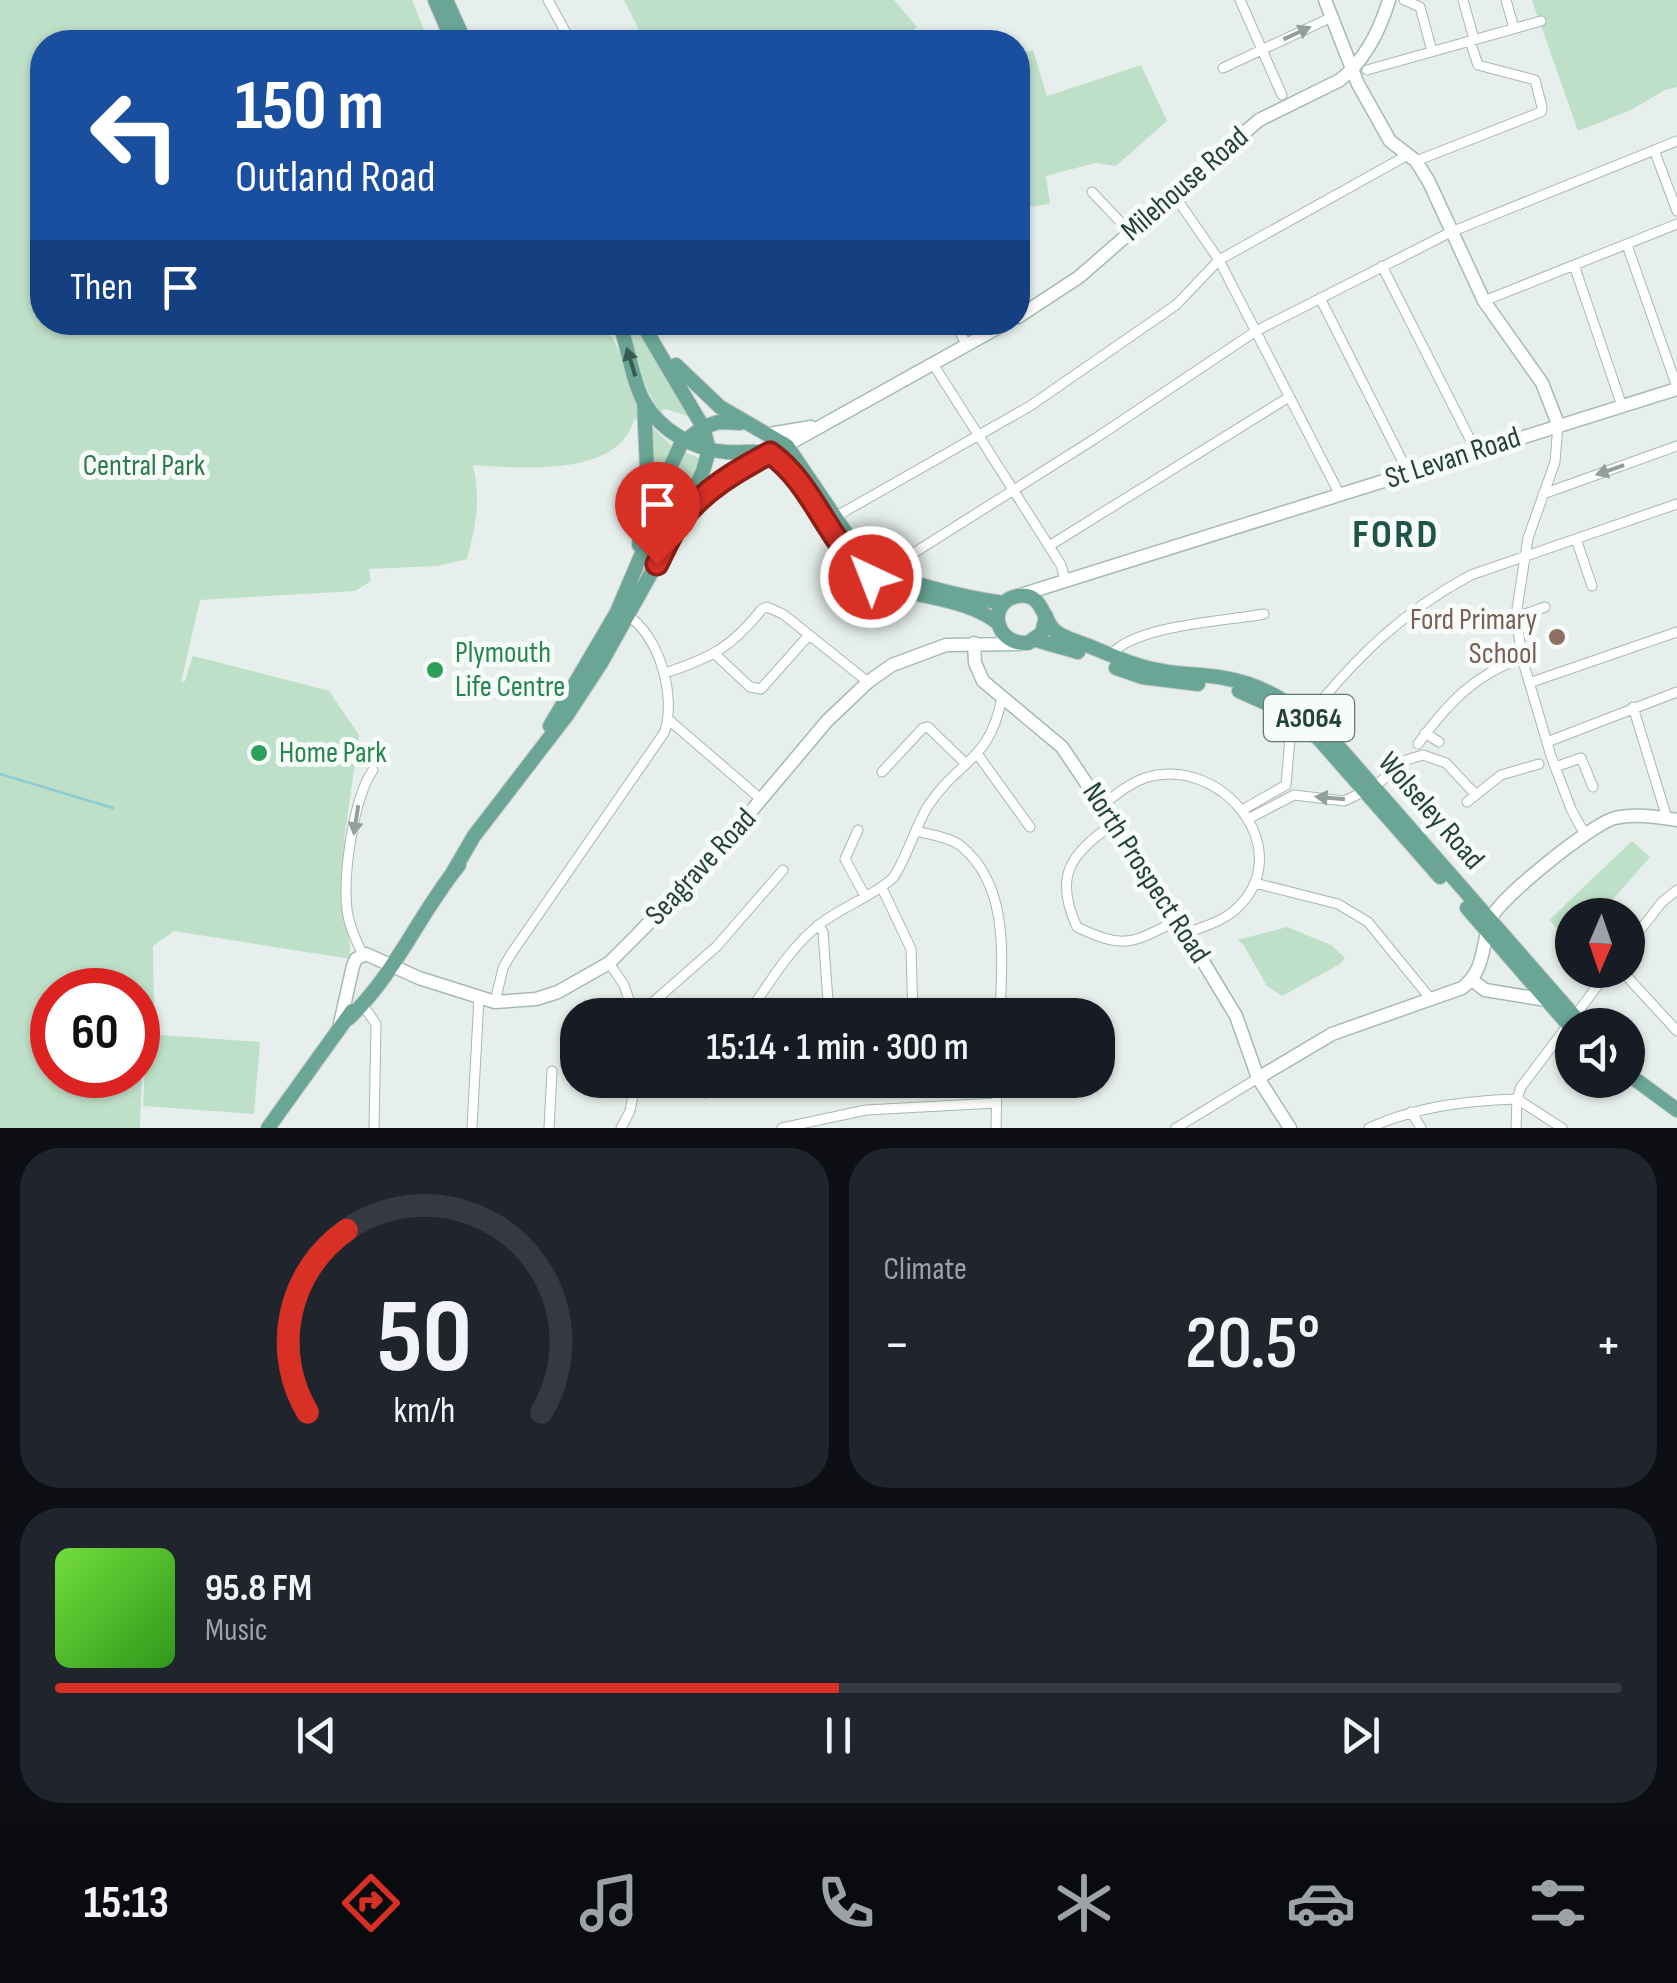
<!DOCTYPE html>
<html lang="en">
<head>
<meta charset="utf-8">
<style>
	body { margin:0; font-family:"Sofia Sans Condensed",sans-serif; background:#20242c; color:#f1f3f6; height:100vh; display:flex; flex-direction:column; font-size:38px; white-space:nowrap }
	* { box-sizing:border-box; margin:0 }
	p { font-size:32px; color:#9ea1a6 }
	.icon { flex:none; width:55px; height:55px; fill:none; stroke:currentColor; stroke-width:2; stroke-linecap:round; stroke-linejoin:round }
	.map { position:relative; height:1128px; overflow:hidden }
	.panel { display:flex; flex-direction:column; gap:20px; padding:20px; background:#0d0f14; flex:1 }
	.panel>* { flex:none }
	.guide { position:absolute; left:30px; top:30px; width:1000px; height:305px; border-radius:40px; box-shadow:0 2px 8px #0004; background:#1a4fa0; color:#fff; overflow:hidden }
	.needle { width:65px; rotate:182deg }
	.tools { position:absolute; left:1555px; top:898px; display:grid; gap:20px }
	.tools a { display:grid; place-items:center; width:90px; height:90px; border-radius:50%; background:#171b24; box-shadow:0 2px 8px #0004; font-size:50px }
	.speed { position:absolute; left:30px; top:968px; display:flex; gap:20px; font-size:50px; font-weight:700; text-align:center }
	.speed>* { display:grid; place-content:center; width:130px; height:130px; border-radius:50%; background:#171b24; box-shadow:0 2px 8px #0004; line-height:1 }
	.speed .limit { border:15px solid #d22; background:#fff; color:#111 }
	.pin { position:absolute; display:grid; place-items:center; width:85px; height:85px; color:#fff; margin:-102px -42px; border-radius:50% 50% 50% 0; rotate:-45deg; box-shadow:0 0 10px #0007 }
	.pin .icon { rotate:45deg }
	.me { position:absolute; width:110px; margin:-55px; rotate:317deg; stroke-linejoin:round; filter:drop-shadow(0 0 8px #0008) }
	.turn { display:flex; align-items:center; gap:35px; height:210px; padding:0 40px; font-size:45px }
	.turn .icon { width:130px; height:130px; stroke-width:2.5 }
	.turn b { display:block; font-size:70px; line-height:85px }
	.then { display:flex; align-items:center; height:95px; padding:0 40px; background:#0003; gap:20px; font-size:38px }
	.big { font-size:75px; font-weight:600; line-height:1.1 }
	.panel .widget { flex:1; display:flex; flex-direction:column; justify-content:center; gap:15px; min-width:0; padding:0 35px; border-radius:40px; background:#20242c }
	.panel .dial { align-items:center; gap:0 }
	.dial svg { height:260px; overflow:visible; fill:none; stroke:#363941; stroke-width:7; stroke-linecap:round; text-anchor:middle }
	.dial text { fill:#f1f3f6; stroke:none }
	.song { display:flex; align-items:center; gap:30px }
	.cover { width:120px; height:120px; border-radius:15px; background:linear-gradient(135deg,hsl(100 70% 55%),hsl(110 70% 35%)) }
	.played { height:10px; border-radius:5px; background:linear-gradient(90deg,#d93025 50%,#363941 50%) }
	.keys { display:flex; justify-content:space-around; direction:ltr }
	.heat { display:flex; justify-content:space-between; align-items:center; font-size:55px; direction:ltr }
	.panel .tiles { flex:1; display:grid; gap:20px; grid-template-columns:1fr 1fr }
	.widget:last-child { grid-column:span 2 }
	.trip { position:absolute; left:560px; top:998px; width:555px; height:100px; border-radius:40px; background:#171b24; box-shadow:0 2px 8px #0004; font-weight:600; line-height:100px; text-align:center }
	.tabs { display:flex; height:160px; justify-content:space-around; align-items:center; background:#090b0e; color:#9ea1a6 }
	.tabs .icon { width:70px; height:70px }
	.tabs .active { color:#d93025 }
	.tabs b { font-size:45px; color:#f1f3f6 }
	.map>svg:first-child { display:block }
	.green { fill:#bfe0c8; fill-rule:evenodd }
	.lines { fill:none; stroke-linecap:round; stroke-linejoin:round }
	.stream { stroke:#8ec9d4; stroke-width:2.5 }
	.street-casing { stroke:#a8b8b2; stroke-width:11 }
	.secondary-casing { stroke:#a4bbb3; stroke-width:15 }
	.primary-casing { stroke:#c2cac8; stroke-width:16 }
	.street { stroke:#fff; stroke-width:9 }
	.secondary { stroke:#fff; stroke-width:12 }
	.primary { stroke:#6aa596; stroke-width:14 }
	.oneway { fill:#92a09c }
	.oneway2 { fill:#365b51 }
	.route-casing { stroke:#8d1f18; stroke-width:25 }
	.route { stroke:#d93025; stroke-width:18 }
	.education-dot { fill:#8d6e63; stroke:#f7fbf9; stroke-width:4 }
	.leisure-dot { fill:#2e9e5b; stroke:#f7fbf9; stroke-width:4 }
	.labels { text-anchor:middle; dominant-baseline:central; stroke-width:10; stroke-linejoin:round; paint-order:stroke }
	.shield { fill:#f7fbf9; stroke:#637a73; stroke-width:2.5 }
	.shield-label { font-size:28px; font-weight:bold; fill:#24423a }
	.street-label { font-size:30px; fill:#24423a; stroke:#f7fbf9 }
	.park-label { font-size:30px; fill:#2d7a4b; stroke:#f7fbf9 }
	.education-label { font-size:30px; fill:#785e54; stroke:#f7fbf9; text-anchor:end }
	.leisure-label { font-size:30px; fill:#27864d; stroke:#f7fbf9; text-anchor:start }
	.district-label { font-size:40px; font-weight:bold; letter-spacing:2.5px; fill:#1f5548; stroke:#f7fbf9 }
</style>
</head>
<body>
<div class="map">
<svg width="1677" height="1128" viewBox="0 0 1677 1128">
	<rect width="100%" height="100%" fill="#e6efeb"/>
	<!-- green -->
	<path class="green" d="M0,0h412l17,42h-387v280l563,1c17,31 30,63 35,98l-6,-2c-14,59 -116,49 -161,46 8,35 3,60 -6,94l-30,7 -68,3 2,12 -16,10 -155,9 -19,82 4,-1 8,-25 129,33 7,2 30,44 -15,105 4,12 -4,32 7,75 -177,-28 -21,15 1,68 -10,5 -4,109h-140zM52,990h86v85h-86z
		M624,0h270l23,27 -17,15h-255z
		M1532,0h145v87l-12,3 -34,20 -53,21z
		M1033,50l14,46 94,-31 26,56 -51,45 -21,-3 -49,13 4,28 -32,4v-154z
		M626,323h8l62,96 -30,-10 -6,2c-19,-26 -23,-59 -34,-88z
		M652,427l21,20 -22,61 -2,-1z
		M684,452l17,7 -31,67 -6,4 -27,49z
		M1632,841l18,16 -51,58h-27l-1,30 -22,-25z
		M1287,927l44,18 14,13 -5,6 -58,32 -15,-10 -24,-42 -6,-4z
		M147,1034l113,8 -6,72 -111,-8z"/>
	<g class="lines">
		<!-- stream -->
		<path class="stream" d="M0,774l113,34"/>
		<!-- street casing -->
		<g class="street-casing">
			<path id="street" d="M548,0l23,42
				M1240,0l42,95
				M1404,0l16,7 12,44
				M1463,0l11,39
				M1506,0l8,28
				M1223,68l109,-51
				M1367,70l174,-49
				M1654,150l23,61
				M1416,161l125,-49 1,-5 -7,-27 -57,-15 -8,-24
				M1092,192l38,40
				M1179,202l40,58 121,235
				M1627,245l50,142
				M1574,265l48,141
				M1382,266l94,185
				M1320,298l88,174
				M1484,301l193,-77
				M955,322l12,24
				M933,364l128,201 4,15
				M1558,424l-3,38 -27,76 -12,77 6,43 29,98 20,53 13,24
				M1543,494l134,-48
				M835,517l195,-111 146,-101 43,-45 187,-104
				M1576,539l16,47
				M1049,546l240,-149
				M894,575l7,-14 195,-123 160,-107 195,-99 226,-91
				M1516,617l29,-10
				M716,655l34,32 11,2 48,-54
				M1111,655c23,-30 116,-34 153,-41
				M665,673c46,-15 67,-26 97,-64l5,-2 16,7 85,68
				M1529,683l148,-51
				M1633,707l34,111
				M1308,717c49,-61 94,-105 163,-142l206,-71
				M669,720l93,80
				M1425,733l14,9
				M1547,742l130,-50
				M1418,744c29,-40 57,-70 104,-86
				M978,755l52,72
				M1555,767l26,-9 12,29
				M882,772l41,-44 5,-1 38,37
				M1467,802l34,-27 38,-11
				M1103,805c13,-11 28,-23 45,-28 75,-21 152,75 87,133 -14,12 -32,17 -49,23
				M1244,809l42,-24 4,-47 10,-16
				M1248,819l46,-24 50,6 30,-14 32,-27 17,-5 23,8 30,32
				M1114,823c-43,31 -61,52 -37,104 48,23 55,16 101,-7
				M858,830l-13,29 20,37
				M916,831c14,4 34,6 45,15 49,40 41,113 39,169
				M1255,883l83,21 30,18 62,76
				M882,888l29,61 2,66
				M818,925l5,7 6,83
				M1628,946l34,-44 15,-12
				M363,955c-7,-15 -14,-29 -16,-45 -4,-35 6,-111 26,-140
				M609,963l15,22 10,30
				M1621,970l56,61
				M495,1002l8,-34 8,-14 153,-221c13,-34 -4,-97 -36,-117
				M363,1005l13,19 -2,104
				M634,1015l8,-3 75,-66 66,-76
				M747,1015c22,-31 43,-68 73,-91 23,-18 52,-27 73,-46 15,-22 21,-49 35,-72 31,-47 62,-44 74,-109
				M1575,1016l34,-46
				M701,1080l4,13
				M1517,1099l45,29
				M1411,1112l10,16
				M472,1128l7,-131
				M549,1128l3,-57
				M621,1128l9,-17 6,-31
				M782,1128l84,-18 130,-7
				M996,1128l1,-48
				M1176,1128l82,-50
				M1369,1128c49,-22 96,-27 148,-29
				M1516,1128l1,-29 4,-12 47,-62"/>
		</g>
		<!-- secondary casing -->
		<g class="secondary-casing">
			<path id="secondary" d="M1325,0l33,84 32,57 26,20 13,21 55,119 58,82 16,41
				M1018,317l61,-40 180,-157 81,-40c25,-20 40,-50 49,-80
				M769,434l42,-7
				M778,450l230,-128
				M1017,596l660,-207
				M974,643l1,20 8,18 79,66 116,173 58,96 22,62 32,50
				M1472,980l13,10 61,10
				M339,1028l14,-62 3,-7 10,-5 53,24 76,24 41,-3 22,-7 51,-29 29,-29 83,-87 106,-126 41,-39 24,-17 54,-20 73,-1
				M1258,1078l74,-44 130,-46c24,-18 19,-43 29,-69 7,-20 102,-96 124,-101 19,-5 43,-1 62,2"/>
		</g>
		<!-- primary casing -->
		<g class="primary-casing">
			<path id="primary" d="M435,0l18,42
				M446,0l19,42
				M619,322c10,26 12,56 25,80 16,28 50,48 82,50 22,2 39,-6 57,10 36,32 45,89 87,115 39,23 91,17 128,46
				M676,365l44,42 67,39 78,115c30,21 102,37 139,42
				M687,514l39,-36 44,-25
				M639,545l8,-77 -3,-66
				M1046,616l-4,17 -14,10c-35,2 -41,-42 -10,-47 24,-4 24,21 36,34 8,8 25,12 35,16 24,10 48,21 74,25 20,4 41,3 61,7 43,7 76,31 107,60l251,287
				M1036,640l42,12
				M1116,668l26,9 56,7
				M1239,691l49,22 30,25 122,139
				M550,726l67,-114 37,-87 17,-59 10,-22 22,-17 16,-5 21,1
				M453,872l21,-36 93,-121 34,-52 79,-142 23,-50 6,-21 -6,-23 -62,-105
				M1467,908l105,121
				M348,1019c47,-44 71,-105 111,-154
				M1628,1074l49,36
				M268,1128l84,-117"/>
		</g>
		<!-- street -->
		<use href="#street" class="street"/>
		<!-- secondary -->
		<use href="#secondary" class="secondary"/>
		<!-- primary -->
		<use href="#primary" class="primary"/>
	</g>
	<!-- one-way arrows -->
	<defs><path id="oneway-solid" d="M-6-.8H1V-3.2L6.5 0L1 3.2V.8H-6Z" transform="scale(2.5)"/></defs>
	<g class="oneway">
		<use href="#oneway-solid" transform="translate(1297 33) rotate(-25)"/>
		<use href="#oneway-solid" transform="translate(1610 470) rotate(161)"/>
		<use href="#oneway-solid" transform="translate(1330 798) rotate(-175)"/>
		<use href="#oneway-solid" transform="translate(356 820) rotate(99)"/>
	</g>
	<use class="oneway2" href="#oneway-solid" transform="translate(631 362) rotate(-107)"/>
	<g class="lines">
		<!-- route casing -->
		<g class="route-casing">
			<path id="route" d="M657,564c7,-14 14,-31 23,-43 23,-31 58,-51 90,-68 45,32 57,90 101,124"/>
		</g>
		<!-- route -->
		<use href="#route" class="route"/>
	</g>
	<!-- markers -->
	<circle class="education-dot" cx="1557" cy="637" r="10"/>
	<g class="leisure-dot">
		<circle cx="435" cy="670" r="10"/>
		<circle cx="259" cy="753" r="10"/>
	</g>
	<g class="labels">
		<!-- shield labels -->
		<rect class="shield" x="1264" y="695" width="90" height="46" rx="8"/>
		<g class="shield-label">
			<text x="1309" y="718">A3064</text>
		</g>
		<!-- street labels -->
		<g class="street-label">
			<text transform="translate(1185 184) rotate(-41)">Milehouse Road</text>
			<text transform="translate(1453 458) rotate(-18)">St Levan Road</text>
			<text transform="translate(1431 811) rotate(49)">Wolseley Road</text>
			<text transform="translate(701 867) rotate(-47)">Seagrave Road</text>
			<text transform="translate(1146 873) rotate(57)">North Prospect Road</text>
		</g>
		<!-- park labels -->
		<g class="park-label">
			<text x="144" y="466">Central Park</text>
		</g>
		<!-- education labels -->
		<g class="education-label">
			<text x="1537" y="620">Ford Primary<tspan x="1537" dy="34">School</tspan></text>
		</g>
		<!-- leisure labels -->
		<g class="leisure-label">
			<text x="455" y="653">Plymouth<tspan x="455" dy="34">Life Centre</tspan></text>
			<text x="279" y="753">Home Park</text>
		</g>
		<!-- district labels -->
		<g class="district-label">
			<text x="1396" y="535">FORD</text>
		</g>
	</g>
</svg>
<div class="tools">
<a><svg class="needle" viewBox="-14 -14 28 28"><path d="M0-13l5 13h-10z" fill="#e53935"/><path d="M0 13l5-13h-10z" fill="#9ea1a6"/></svg></a>
<a><svg class="icon" aria-label="sound" viewBox="0 0 24 24"><path d="M4 9h4l5-4v14l-5-4H4zM17 9q2 3 0 6"/></svg></a>
</div>
<div class="speed"><div class="limit">60</div></div>
<div class="pin" style="left:657px;top:564px;background:#d93025"><svg class="icon" aria-label="arrive" viewBox="0 0 24 24"><path d="M6 21V4h12l-3 4 3 4H6"/></svg></div>
<svg class="me" style="left:871px;top:577px" viewBox="-20 -20 40 40"><circle r="17" fill="#d93025" stroke="#fff" stroke-width="3"/><path d="M0-11L8 9 0 5-8 9z" fill="#fff"/></svg>
<div class="trip">15:14 · 1 min · 300 m</div>
<div class="guide">
<div class="turn"><svg class="icon" aria-label="left" viewBox="0 0 24 24"><path d="M17 20v-9H6M10 6l-5 5 5 5"/></svg><div><b>150 m</b>Outland Road</div></div>
<div class="then">Then<svg class="icon" aria-label="arrive" viewBox="0 0 24 24"><path d="M6 21V4h12l-3 4 3 4H6"/></svg></div>
</div>
</div>
<section class="panel">
<div class="tiles">
<div class="widget dial"><svg viewBox="0 0 100 80">
<path d="M14 69A42 42 0 1 1 86 69"/>
<path d="M14 69A42 42 0 0 1 26 13" stroke="#d93025"/>
<text x="50" y="56" font-size="32" font-weight="700">50</text>
<text x="50" y="72" font-size="11">km/h</text>
</svg></div>
<div class="widget"><p>Climate</p>
<div class="heat"><a>−</a><b class="big">20.5°</b><a>+</a></div>
</div>
<div class="widget">
<div class="song"><i class="cover"></i><div><b>95.8 FM</b><p>Music</p></div></div>
<div class="played"></div>
<div class="keys"><svg class="icon" aria-label="previous" viewBox="0 0 24 24"><path d="M18 5L8 12l10 7zM5 5v14"/></svg><svg class="icon" aria-label="pause" viewBox="0 0 24 24"><path d="M8 5v14M16 5v14"/></svg><svg class="icon" aria-label="next" viewBox="0 0 24 24"><path d="M6 5l10 7-10 7zM19 5v14"/></svg></div>
</div>
</div>
</section>
<nav class="tabs">
<b>15:13</b>
<svg class="icon active" aria-label="directions" viewBox="0 0 24 24"><path d="M12 3l9 9-9 9-9-9zM9 14v-3h6M13 9l2 2-2 2"/></svg>
<svg class="icon" aria-label="music" viewBox="0 0 24 24"><path d="M9 18V5l10-2v13"/><circle cx="6" cy="18" r="3"/><circle cx="16" cy="16" r="3"/></svg>
<svg class="icon" aria-label="phone" viewBox="0 0 24 24"><path d="M5 4h4l2 5-3 2q2 4 5 5l2-3 5 2v4C11 20 4 13 5 4z"/></svg>
<svg class="icon" aria-label="climate" viewBox="0 0 24 24"><path d="M12 3v18M4 7l16 10M4 17L20 7"/></svg>
<svg class="icon" aria-label="car" viewBox="0 0 24 24"><path d="M5 17H2v-5l4-1 3-4h7l3 4 3 1v5h-3M9 17h6M6 11h13"/><circle cx="7" cy="17" r="2"/><circle cx="17" cy="17" r="2"/></svg>
<svg class="icon" aria-label="filters" viewBox="0 0 24 24"><path d="M4 7h16M4 17h16"/><circle cx="9" cy="7" r="2"/><circle cx="15" cy="17" r="2"/></svg>
</nav>
</body>
</html>
